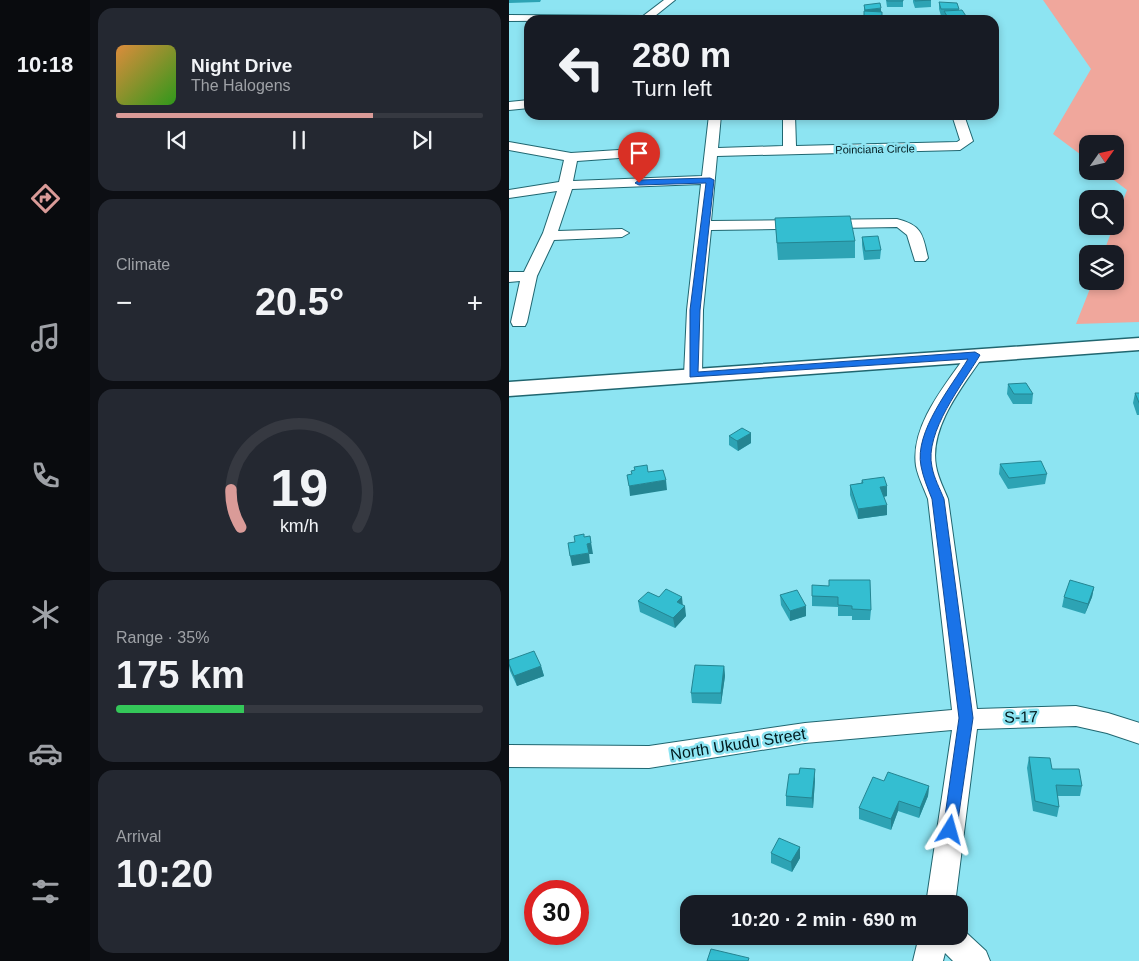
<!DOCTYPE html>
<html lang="en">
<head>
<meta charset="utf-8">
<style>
	body { margin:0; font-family:Helvetica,sans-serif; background:#242831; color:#f1f3f6; height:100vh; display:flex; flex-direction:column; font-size:19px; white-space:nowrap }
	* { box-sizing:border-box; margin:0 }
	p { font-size:16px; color:#9ea1a6 }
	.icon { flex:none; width:28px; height:28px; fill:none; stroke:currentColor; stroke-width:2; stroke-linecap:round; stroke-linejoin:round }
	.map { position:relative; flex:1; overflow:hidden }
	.details { display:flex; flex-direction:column; gap:8px; padding:8px; background:#0d0f14; width:419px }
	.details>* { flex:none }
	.banner { position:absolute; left:15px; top:15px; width:475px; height:105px; border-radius:15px; box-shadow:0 2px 8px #0003; background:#171b24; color:#f1f3f6; overflow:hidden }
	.needle { width:32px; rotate:56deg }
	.tools { position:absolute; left:570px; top:135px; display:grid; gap:10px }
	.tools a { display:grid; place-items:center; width:45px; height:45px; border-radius:10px; background:#171b24; box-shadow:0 2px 8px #0003; font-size:25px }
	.speed { position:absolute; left:15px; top:880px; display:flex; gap:10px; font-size:25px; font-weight:700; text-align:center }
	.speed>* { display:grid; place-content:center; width:65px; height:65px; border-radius:50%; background:#171b24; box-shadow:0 2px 8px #0003; line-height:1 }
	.speed .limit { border:8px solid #d22; background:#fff; color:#111 }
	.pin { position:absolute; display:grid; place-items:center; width:42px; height:42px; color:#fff; margin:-51px -21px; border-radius:50% 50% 50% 0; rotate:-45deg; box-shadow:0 0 5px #0007 }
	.pin .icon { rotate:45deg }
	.me { position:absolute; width:55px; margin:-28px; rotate:8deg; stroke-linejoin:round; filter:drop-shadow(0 0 4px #0008) }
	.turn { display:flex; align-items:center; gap:18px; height:105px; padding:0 25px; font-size:22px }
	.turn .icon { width:65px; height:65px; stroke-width:2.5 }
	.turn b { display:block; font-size:35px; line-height:42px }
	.big { font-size:38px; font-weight:600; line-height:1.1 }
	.details .tile { flex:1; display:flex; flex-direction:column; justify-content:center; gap:8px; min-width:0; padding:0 18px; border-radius:15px; background:#242831 }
	.details .dial { align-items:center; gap:0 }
	.dial svg { height:130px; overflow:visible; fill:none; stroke:#363941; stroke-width:7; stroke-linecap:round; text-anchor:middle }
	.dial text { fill:#f1f3f6; stroke:none }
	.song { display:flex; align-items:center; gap:15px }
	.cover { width:60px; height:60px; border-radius:8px; background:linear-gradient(135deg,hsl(30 70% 55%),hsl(110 70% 35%)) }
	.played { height:5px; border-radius:2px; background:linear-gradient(90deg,#da9b98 70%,#363941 70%) }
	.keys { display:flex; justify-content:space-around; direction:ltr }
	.heat { display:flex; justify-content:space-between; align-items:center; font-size:28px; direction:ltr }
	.charge { height:8px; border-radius:4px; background:linear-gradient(90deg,#34c759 35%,#363941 0) }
	.trip { position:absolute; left:171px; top:895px; width:288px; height:50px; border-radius:15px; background:#171b24; box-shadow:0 2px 8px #0003; font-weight:600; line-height:50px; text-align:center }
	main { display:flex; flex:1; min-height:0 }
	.dock { display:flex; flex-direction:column; width:90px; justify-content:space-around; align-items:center; background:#090b0e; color:#9ea1a6 }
	.dock .icon { width:35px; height:35px }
	.dock .current { color:#da9b98 }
	.dock b { font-size:22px; color:#f1f3f6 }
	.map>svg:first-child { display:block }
	.green { fill:#f0a79c }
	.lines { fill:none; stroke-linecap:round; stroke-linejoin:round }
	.minor-casing { stroke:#206670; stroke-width:2 }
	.major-casing { stroke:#206670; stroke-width:3 }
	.minor { fill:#fff; fill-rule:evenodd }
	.major { fill:#fff; fill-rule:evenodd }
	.wall { fill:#2da3b4 }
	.shaded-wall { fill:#248592 }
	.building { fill:#34bed1; stroke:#248592 }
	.route { fill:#1a73e8; stroke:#114b97 }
	.labels { text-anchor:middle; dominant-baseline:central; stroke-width:5; stroke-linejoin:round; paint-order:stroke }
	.far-street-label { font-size:11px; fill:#00191d; stroke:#8de4f2 }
	.near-street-label { font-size:16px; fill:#00191d; stroke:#8de4f2 }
</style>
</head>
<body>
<main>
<nav class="dock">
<b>10:18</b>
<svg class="icon current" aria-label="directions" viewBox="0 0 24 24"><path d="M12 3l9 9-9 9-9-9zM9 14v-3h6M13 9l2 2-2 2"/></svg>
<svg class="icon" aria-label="music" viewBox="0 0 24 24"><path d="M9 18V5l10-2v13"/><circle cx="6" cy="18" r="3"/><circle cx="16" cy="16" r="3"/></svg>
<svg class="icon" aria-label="phone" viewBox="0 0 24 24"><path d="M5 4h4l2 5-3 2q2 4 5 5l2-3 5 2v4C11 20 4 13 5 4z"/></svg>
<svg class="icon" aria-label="climate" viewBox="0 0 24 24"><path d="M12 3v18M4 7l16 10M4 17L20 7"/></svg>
<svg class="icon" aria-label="car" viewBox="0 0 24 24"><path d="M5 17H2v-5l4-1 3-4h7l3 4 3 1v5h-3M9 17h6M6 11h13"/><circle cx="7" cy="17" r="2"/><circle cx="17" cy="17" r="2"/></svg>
<svg class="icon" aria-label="filters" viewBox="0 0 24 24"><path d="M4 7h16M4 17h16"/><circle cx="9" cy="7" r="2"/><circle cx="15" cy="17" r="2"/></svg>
</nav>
<section class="details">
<div class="tile">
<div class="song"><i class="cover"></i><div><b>Night Drive</b><p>The Halogens</p></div></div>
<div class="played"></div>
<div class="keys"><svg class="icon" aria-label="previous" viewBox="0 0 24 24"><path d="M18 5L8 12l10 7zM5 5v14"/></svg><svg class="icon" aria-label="pause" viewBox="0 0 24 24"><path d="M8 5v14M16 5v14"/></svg><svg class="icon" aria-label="next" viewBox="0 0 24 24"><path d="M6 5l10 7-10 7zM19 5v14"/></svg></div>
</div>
<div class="tile"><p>Climate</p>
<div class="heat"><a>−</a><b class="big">20.5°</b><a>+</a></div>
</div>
<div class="tile dial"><svg viewBox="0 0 100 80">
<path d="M14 69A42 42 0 1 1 86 69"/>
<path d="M14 69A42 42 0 0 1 8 46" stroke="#da9b98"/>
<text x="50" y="56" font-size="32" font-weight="700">19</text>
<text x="50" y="72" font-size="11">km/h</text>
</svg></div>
<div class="tile"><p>Range · 35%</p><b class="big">175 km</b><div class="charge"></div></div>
<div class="tile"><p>Arrival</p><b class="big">10:20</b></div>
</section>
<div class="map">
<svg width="631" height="961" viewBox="0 0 631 961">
	<rect width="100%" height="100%" fill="#8de4f2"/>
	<!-- green -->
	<path class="green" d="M534,0h96v322l-63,2 17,-43h22v-27h-12l24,-64 -25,-19h13v-27h-27v16l-35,-26 38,-65z"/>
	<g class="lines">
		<!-- minor casing -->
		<g class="minor-casing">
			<path id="minor" d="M155,0h11l-25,20 -141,1v-6l134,1z
				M391,17h30l5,3h-40z
				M20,100v8l-20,2v-8z
				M200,115h12l-3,33 65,-2v-31h12l1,31 161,-4 3,-2 -8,-25h12l9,26 -13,9 -243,6 -6,65 186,-2c25,6 26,16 31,39l-3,3h-10l-8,-26 -10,-8 -186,3 -8,80 -1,65 -3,4h-12l-3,-4 3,-65 14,-126 -129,5 -14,42 64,-2 7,4 -7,4 -68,3 -17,36 -10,46 -2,4h-12l-2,-4 9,-41 -11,1v-10h15l19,-39 14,-42 -48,7v-8l50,-8 5,-22 -55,-10v-8l62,11 48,-3 7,4 -7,4 -42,3 -4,20 129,-5z
				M466,350l6,1 3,4c-21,31 -55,72 -48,111 2,12 8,23 12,33l29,210 99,-3 32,7 32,10v21l-33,-11 -31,-7 -99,3 -22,175h-29l26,-174 -147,13 -156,25 -140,-1v-22l140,1 156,-23 147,-13 -24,-211c-4,-11 -10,-22 -12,-33 -6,-41 31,-83 53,-115z
				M450,926l27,25 4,10h-37l-8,-8 -2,8h-30l6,-25h40z"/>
		</g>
		<!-- major casing -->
		<g class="major-casing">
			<path id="major" d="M631,338v12l-631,46v-14z"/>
		</g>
		<!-- minor -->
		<use href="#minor" class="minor"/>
		<!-- major -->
		<use href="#major" class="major"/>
	</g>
	<!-- wall -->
	<path class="wall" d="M0,0h32l-1,2 -31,1z
		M377,0h17v7h-16z
		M404,0h18v7l-16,1 -2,-6z
		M430,2l20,7v1l7,6 -1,4h-20l-2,-3v-1h-2l-2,-7z
		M355,5l18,7v8h-18z
		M266,218l80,23v17l-77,2 -2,-26z
		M353,237l19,13 -1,9 -16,1 -2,-15z
		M499,384l25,10 -1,10h-19l-6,-10z
		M626,393h5v22h-3l-4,-12z
		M242,433v10l-13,8 -9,-6v-9z
		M491,464l47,10 -2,10 -37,5 -9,-15z
		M353,480l25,16 -3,1 3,18 -29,4 -8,-24v-10l11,-2z
		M303,585l59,25 -1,10h-18v-4h-14v-9l-26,-1z
		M585,587l-2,10 -7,17 -23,-7 2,-10z
		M271,595l26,21 -16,5 -9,-16z
		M150,597l24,8 3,11 -11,12 -35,-16 -2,-11z
		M0,660l32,6 3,10 -27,10 -7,-15 -1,-5z
		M215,666l1,10 -4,28 -29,-1 -1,-10z
		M520,757l23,12 30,17 -2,10h-22l1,11 -2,10 -24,-6 -6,-43z
		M306,780l-2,28 -27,-2v-10z
		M375,781l45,5 -1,10 -9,22 -21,-7 -7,19 -32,-11v-11z
		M291,847v11l-8,14 -21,-9v-10z"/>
	<!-- shaded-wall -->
	<path class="shaded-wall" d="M372,8v7l-16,2v-7z
		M242,433v10l-13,8 -1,-10z
		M157,480l1,10 -37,6 -1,-10z
		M378,486v10l-7,1v-10z
		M378,505v10l-29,4v-10z
		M81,536l3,18h-4l-2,-10z
		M80,553l1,10 -18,3 -2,-10z
		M585,587l-2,10 -7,17 3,-10z
		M173,597l1,10 -6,-5z
		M176,606l1,10 -11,12 -2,-10z
		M297,606v10l-16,5v-10z
		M32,666l3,10 -27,10 -3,-10z
		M215,666l1,10 -4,28v-11z
		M306,769v11l-2,28 -1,-10z
		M420,786l-1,10 -9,22 1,-10z
		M390,801l-1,10 -7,19v-11z
		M291,847v11l-8,14 -1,-10z"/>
	<!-- building -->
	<path class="building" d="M378,0h16v1h-16z
		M406,0h16l-16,1z
		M430,2l18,1 2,6h-18z
		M371,3l1,5 -16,2 -1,-5z
		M453,10l4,6h-19l-3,-5z
		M355,11l18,1v6l-18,-1z
		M341,216l5,25 -78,2 -2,-25z
		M369,236l3,14 -16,1 -3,-14z
		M517,383l7,11h-19l-6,-10z
		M626,393h5v12z
		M233,428l9,5 -14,8 -8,-5z
		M532,461l6,13 -38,4 -9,-14z
		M138,465l1,7 15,-2 3,10 -37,6 -2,-11 5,-1 -1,-3 4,-1 -1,-3z
		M375,477l3,9 -7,1 7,18 -29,4 -8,-24 13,-2 -1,-3z
		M75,534v3l6,-1 1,7 -4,1 2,9 -19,3 -2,-13 7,-1 -1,-6z
		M320,580h41l1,30 -19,-1v-3l-14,-1v-8l-26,-1v-11l17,1z
		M561,580l24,7 -6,17 -24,-7z
		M157,589l16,8 -5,5 8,4 -12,12 -35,-17 10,-9 11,5z
		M288,590l9,16 -16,5 -10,-16z
		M25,651l7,15 -27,10 -5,-12v-4z
		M186,665l29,1 -3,27h-30z
		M520,757l21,1 2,11h27l3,17 -26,-1 3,22 -24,-6z
		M291,768l15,1 -3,29 -26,-2 3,-22h10z
		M379,772l41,14 -9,22 -21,-7 -8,18 -32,-11 14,-31 11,4z
		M270,838l21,9 -9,15 -20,-9z
		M202,949l38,9 -1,3h-41z"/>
	<!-- route -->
	<path class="route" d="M201,178l4,2 -14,130 -2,62 277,-20 5,3c-17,29 -56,77 -48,112 2,11 8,22 12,32l29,219 -17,116 -6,2 -5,-2 -2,-4 16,-112 -27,-219c-4,-10 -9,-22 -11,-33 -7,-34 30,-79 47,-107l-278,18v-67l16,-127 -67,2 -4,-2 4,-3z"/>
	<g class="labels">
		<!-- far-street labels -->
		<g class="far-street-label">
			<text transform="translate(366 149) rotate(-1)">Poinciana Circle</text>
		</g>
		<!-- near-street labels -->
		<g class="near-street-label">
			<text transform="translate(512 717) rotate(-1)">S-17</text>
			<text transform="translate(229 744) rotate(-9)">North Ukudu Street</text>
		</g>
	</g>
</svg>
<div class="tools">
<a><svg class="needle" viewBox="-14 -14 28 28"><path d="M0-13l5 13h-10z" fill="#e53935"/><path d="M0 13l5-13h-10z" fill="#9ea1a6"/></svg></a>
<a><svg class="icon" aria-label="search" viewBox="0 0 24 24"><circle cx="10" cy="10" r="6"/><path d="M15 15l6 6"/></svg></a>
<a><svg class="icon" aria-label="layers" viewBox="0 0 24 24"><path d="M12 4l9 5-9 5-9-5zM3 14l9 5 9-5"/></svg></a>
</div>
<div class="speed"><div class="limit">30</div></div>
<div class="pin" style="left:130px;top:183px;background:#d93025"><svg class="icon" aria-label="arrive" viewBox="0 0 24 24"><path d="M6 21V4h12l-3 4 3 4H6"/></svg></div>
<svg class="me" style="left:441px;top:830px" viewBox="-20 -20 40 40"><path d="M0-17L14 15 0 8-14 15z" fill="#1a73e8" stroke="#fff" stroke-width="4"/></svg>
<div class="trip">10:20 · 2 min · 690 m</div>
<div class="banner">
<div class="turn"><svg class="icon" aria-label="left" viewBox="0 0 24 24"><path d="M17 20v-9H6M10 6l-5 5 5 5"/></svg><div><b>280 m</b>Turn left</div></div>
</div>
</div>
</main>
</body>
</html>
